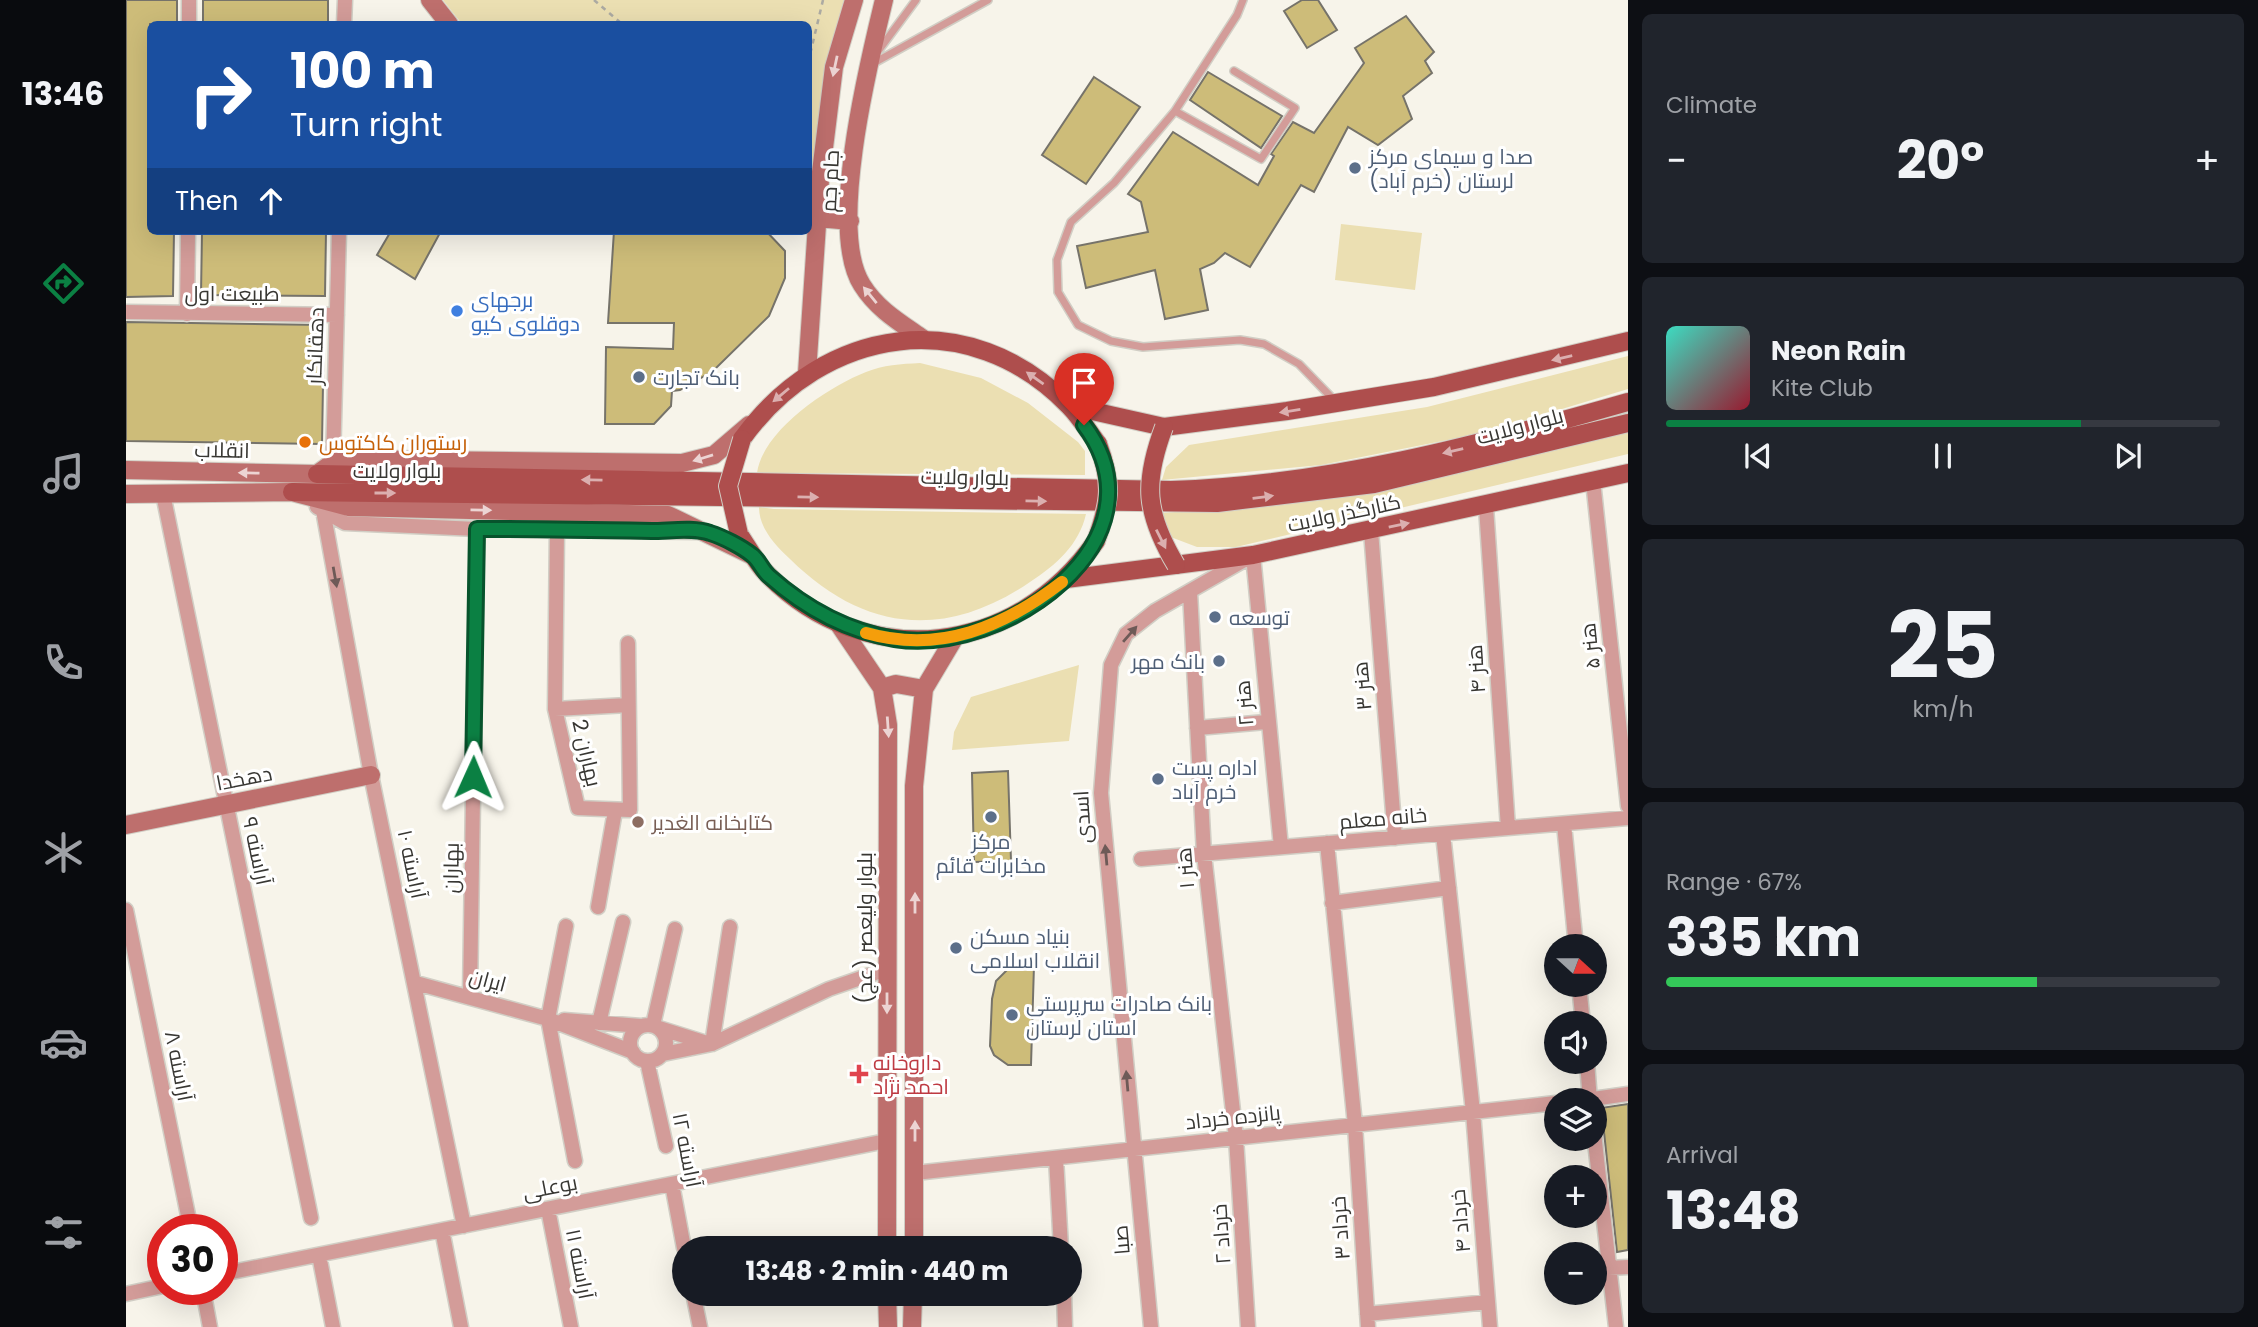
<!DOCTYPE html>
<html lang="en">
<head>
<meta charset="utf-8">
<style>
	body { margin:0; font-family:Poppins,Cairo,sans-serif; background:#20242c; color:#f1f3f6; height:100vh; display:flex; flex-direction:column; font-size:26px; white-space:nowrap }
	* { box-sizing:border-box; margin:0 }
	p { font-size:23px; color:#9ea1a6 }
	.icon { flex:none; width:38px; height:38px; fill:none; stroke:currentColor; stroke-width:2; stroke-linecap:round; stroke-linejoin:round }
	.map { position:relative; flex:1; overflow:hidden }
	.details { display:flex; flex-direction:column; gap:14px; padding:14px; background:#0d0f14; width:630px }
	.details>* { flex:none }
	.guide { position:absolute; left:21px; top:21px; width:665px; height:214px; border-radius:10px; box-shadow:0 7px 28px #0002; background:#1a4fa0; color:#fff; overflow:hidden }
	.needle { width:46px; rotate:111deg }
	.fabs { position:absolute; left:1418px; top:934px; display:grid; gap:14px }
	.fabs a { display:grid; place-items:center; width:63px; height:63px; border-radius:50%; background:#171b24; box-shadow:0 7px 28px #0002; font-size:35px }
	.speed { position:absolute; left:21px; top:1214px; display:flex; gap:14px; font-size:35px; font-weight:700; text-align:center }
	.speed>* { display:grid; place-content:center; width:91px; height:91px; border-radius:50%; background:#171b24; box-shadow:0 7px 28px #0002; line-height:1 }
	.speed .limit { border:10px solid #d22; background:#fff; color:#111 }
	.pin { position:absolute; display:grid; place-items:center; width:60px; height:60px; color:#fff; margin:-72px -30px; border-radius:50% 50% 50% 0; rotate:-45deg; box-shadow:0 0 7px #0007 }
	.pin .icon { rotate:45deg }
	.me { position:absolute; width:77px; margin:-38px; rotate:1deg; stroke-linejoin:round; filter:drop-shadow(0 0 5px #0008) }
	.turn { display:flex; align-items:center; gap:24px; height:147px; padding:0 28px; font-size:32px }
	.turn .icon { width:91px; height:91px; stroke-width:2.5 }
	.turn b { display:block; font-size:49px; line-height:60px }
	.then { display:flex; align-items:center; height:66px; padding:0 28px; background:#0003; gap:14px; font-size:26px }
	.big { font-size:52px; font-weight:700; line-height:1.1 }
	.details .card { flex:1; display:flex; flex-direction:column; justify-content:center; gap:10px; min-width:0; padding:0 24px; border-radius:10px; background:#20242c }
	.details .dial { align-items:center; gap:0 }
	.dial b { font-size:91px; line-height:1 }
	.song { display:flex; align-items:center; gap:21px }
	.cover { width:84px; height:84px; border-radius:10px; background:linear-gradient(135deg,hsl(170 70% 55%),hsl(350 70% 35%)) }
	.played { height:7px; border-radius:4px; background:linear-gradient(90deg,#0b8043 75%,#363941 75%) }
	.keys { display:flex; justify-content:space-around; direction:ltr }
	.heat { display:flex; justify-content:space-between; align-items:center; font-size:38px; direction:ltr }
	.charge { height:10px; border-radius:5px; background:linear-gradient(90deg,#34c759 67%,#363941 0) }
	.trip { position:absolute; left:546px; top:1236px; width:410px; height:70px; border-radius:35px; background:#171b24; box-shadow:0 7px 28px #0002; font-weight:700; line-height:70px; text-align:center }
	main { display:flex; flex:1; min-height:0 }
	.dock { display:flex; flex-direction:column; width:126px; justify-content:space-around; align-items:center; background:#090b0e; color:#9ea1a6 }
	.dock .icon { width:49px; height:49px }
	.dock .active { color:#0b8043 }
	.dock b { font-size:32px; color:#f1f3f6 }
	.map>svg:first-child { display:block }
	.green { fill:#ebdfb2 }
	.building { fill:#cdbc79; stroke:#76736a; stroke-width:2 }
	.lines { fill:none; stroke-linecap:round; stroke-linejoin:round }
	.lane-casing { stroke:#d1cec5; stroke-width:10 }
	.street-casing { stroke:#d1cec5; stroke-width:17 }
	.secondary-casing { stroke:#d1cec5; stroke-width:20 }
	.primary-casing { stroke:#d1cec5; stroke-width:20 }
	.path { stroke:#acaaa2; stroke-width:2.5; stroke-dasharray:5 5; stroke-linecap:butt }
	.lane { stroke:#d39c99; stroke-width:7 }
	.street { stroke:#d39c99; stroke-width:14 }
	.secondary { stroke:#be6f6d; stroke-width:18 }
	.primary { stroke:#ae4e4d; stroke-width:18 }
	.primary-bridge-casing { stroke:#d1cec5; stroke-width:20; stroke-linecap:butt }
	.primary-bridge { stroke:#ae4e4d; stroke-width:18 }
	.oneway { fill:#ecd4d3 }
	.oneway2 { fill:#dbafaf }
	.oneway3 { fill:#6e5a57 }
	.route-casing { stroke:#07532c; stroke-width:18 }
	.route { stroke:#0b8043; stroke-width:12 }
	.slow { stroke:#f59e0b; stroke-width:12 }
	.service-dot { fill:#5c6f8a; stroke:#fff; stroke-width:2.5 }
	.shop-dot { fill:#3f7fe0; stroke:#fff; stroke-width:2.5 }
	.food-dot { fill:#e8710a; stroke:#fff; stroke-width:2.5 }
	.education-dot { fill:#8d6e63; stroke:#fff; stroke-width:2.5 }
	.health-dot { fill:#e0444e; stroke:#fff; stroke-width:2.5 }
	.labels { text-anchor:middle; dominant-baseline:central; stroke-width:6; stroke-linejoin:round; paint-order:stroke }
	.service-label { font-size:21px; fill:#4e5e75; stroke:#fff; text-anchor:start }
	.street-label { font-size:21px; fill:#383733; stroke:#fff }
	.shop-label { font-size:21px; fill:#366cbe; stroke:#fff; text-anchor:start }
	.food-label { font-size:21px; fill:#c56008; stroke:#fff; text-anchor:start }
	.education-label { font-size:21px; fill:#785e54; stroke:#fff; text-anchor:start }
	.health-label { font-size:21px; fill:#be3a42; stroke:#fff; text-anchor:start }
</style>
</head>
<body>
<main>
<nav class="dock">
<b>13:46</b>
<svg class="icon active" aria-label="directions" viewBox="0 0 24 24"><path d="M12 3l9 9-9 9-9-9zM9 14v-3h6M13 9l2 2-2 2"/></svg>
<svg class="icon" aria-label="music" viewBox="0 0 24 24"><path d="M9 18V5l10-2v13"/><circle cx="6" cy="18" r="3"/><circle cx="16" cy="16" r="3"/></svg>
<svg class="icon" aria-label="phone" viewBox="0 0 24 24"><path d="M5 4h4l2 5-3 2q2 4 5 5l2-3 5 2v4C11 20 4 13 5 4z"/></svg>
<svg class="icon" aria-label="climate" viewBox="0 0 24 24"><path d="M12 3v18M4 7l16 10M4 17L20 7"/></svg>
<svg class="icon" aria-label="car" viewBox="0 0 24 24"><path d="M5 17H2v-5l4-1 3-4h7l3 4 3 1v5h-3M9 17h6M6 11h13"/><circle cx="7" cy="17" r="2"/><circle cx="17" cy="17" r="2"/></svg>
<svg class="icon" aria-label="filters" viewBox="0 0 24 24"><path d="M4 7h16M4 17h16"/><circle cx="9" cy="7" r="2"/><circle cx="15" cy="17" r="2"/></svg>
</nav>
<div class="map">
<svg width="1502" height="1327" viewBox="0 0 1502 1327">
	<rect width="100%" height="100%" fill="#f7f4ea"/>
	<!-- green -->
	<path class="green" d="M317,0h402l-17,59 -18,133 -2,-168h-346z
		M1215,224l81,9 -7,57 -80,-10z
		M1502,356v33l-145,44 -162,32 -159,15 4,-13 23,-22 238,-38z
		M794,363l61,15 47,25 50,39 7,9v24l-328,-2c6,-43 71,-86 109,-101 17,-7 35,-8 54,-9z
		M1502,430v24l-392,93h-39l-29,-11 -5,-23 131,-11 113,-16z
		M633,507l15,2 312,5c-7,31 -30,51 -56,68 -85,58 -166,50 -240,-23 -15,-14 -31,-31 -31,-52z
		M953,665l-10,76 -117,9 2,-18 17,-35z"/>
	<!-- building -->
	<path class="building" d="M0,0h51v24h-27v207h24l-1,65 -47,1z
		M77,0h125v24h-125z
		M1176,0h16l19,30 -30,18 -23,-37z
		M1280,16l28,36 -9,9 7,12 -29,23 9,23 -34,26 -30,-18 -34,65 -13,-7 -51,82 -25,-14 -11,10 -14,6 8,41 -43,9 -10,-49 -69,18 -9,-42 71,-14 -7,-30 -13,-8 45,-62 85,53 16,-29 -3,-2 22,-32 21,11 50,-70 -9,-15z
		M1082,72l74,44 -21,32 -71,-48z
		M968,77l46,30 -54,77 -44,-29z
		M76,231h124l-1,65 -124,-1z
		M265,231h50l-26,48 -38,-24z
		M488,231h152l19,20v27l-16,38 -56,55 -33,19 -8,1 -1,15 -17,18h-49l1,-77 67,2 1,-26h-66z
		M0,322l198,3 -2,119 -196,-3z
		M882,771l3,90 -37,1 -2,-89z
		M886,965h22l-3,100h-23l-14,-10 -4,-9 2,-47 4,-18z
		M1502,1104v146l-11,2 -13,-120 -10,-8v-15z"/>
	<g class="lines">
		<!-- lane casing -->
		<g class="lane-casing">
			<path id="lane" d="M750,54l40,-54
				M746,64l116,-64
				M1108,71l61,37 -34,51 -86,-48 -61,72 -43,39 -14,38 1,32 20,33 33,16 32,6 97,-7 24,4 35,20 35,36
				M1049,111l62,-96 6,-15"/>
		</g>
		<!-- street casing -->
		<g class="street-casing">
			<path id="street" d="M63,24v-24
				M218,24l1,-24
				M0,312l211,3
				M61,314l1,-83
				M207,462l6,-231
				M1467,481l35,325
				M37,494l148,724
				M191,507l28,16 132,6 222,3
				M1360,507l22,321
				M197,510l48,265 93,451
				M431,529l-2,180 23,99 52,2 -2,-167
				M1245,531l24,307
				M1064,592l14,262 32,284 12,189
				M429,709l73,-4
				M1071,728l69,-6
				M1438,824l12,123
				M1317,834l30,278 17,215
				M1201,843l28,282 13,202
				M1015,859l487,-41
				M1206,903l117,-15
				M472,907l17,-96
				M0,910l65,320
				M440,926l-18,93 27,142
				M290,983l132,36 85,33
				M1453,985l4,39
				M344,997l7,-468
				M438,1020l77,6
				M473,1023l24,-101
				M504 1043a18 18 0 1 1 36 0a18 18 0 1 1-36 0Z
				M527,1025l22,-96
				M533,1028l51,16
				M586,1044l18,-117
				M537,1054l49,-10 117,-55 58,-20
				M521,1061l19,85
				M1461,1062l3,39
				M1453,1101l49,-7
				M1468,1133l22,194
				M930,1158l5,90
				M789,1173l641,-70
				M546,1184l12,64
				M422,1209l23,118
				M316,1230l19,97
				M193,1255l14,72
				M1482,1268l20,-1
				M96,1274l664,-133
				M77,1290l7,37
				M567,1293l7,34
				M938,1293l1,34
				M0,1294l37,-8
				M1241,1314l121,-12
				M1025,1327l-50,-534 10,-128 15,-31 29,-23 98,-56 28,292"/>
		</g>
		<!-- secondary casing -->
		<g class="secondary-casing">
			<path id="secondary" d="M304,0l19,24
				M758,0c-15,62 -57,230 -22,285 15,24 37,37 60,53
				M682,217l42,4
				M681,373l13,-193 14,-113 20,-67
				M0,470l191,4 21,-15 344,4 32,-8 35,-30
				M0,494l166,-2 57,15 319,8 85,41
				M712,623l44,65 6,37 -1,523
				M756,688l14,-4 28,5
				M0,825l245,-50
				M788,1248v-462l10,-97 31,-52
				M761,1293l1,34
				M786,1327l1,-34"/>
		</g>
		<!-- primary casing -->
		<g class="primary-casing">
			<path id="primary" d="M944,406l94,21 123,-16 147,-24 194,-46
				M616,439c81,-113 227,-136 327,-33 11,11 20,26 29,38
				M191,474l854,16c157,-5 307,-45 457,-88
				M166,492l925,11 157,-19 254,-61
				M613,534c9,13 17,29 28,40 100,101 250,81 329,-33
				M940,579l187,-24 375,-82"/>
		</g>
		<!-- path -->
		<path class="path" d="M468,0l28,24
			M682,63l15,-63"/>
		<!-- lane -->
		<use href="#lane" class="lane"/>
		<!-- street -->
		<use href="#street" class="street"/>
		<!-- secondary -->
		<use href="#secondary" class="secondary"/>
		<!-- primary -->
		<use href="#primary" class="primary"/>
		<!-- primary-bridge casing -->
		<g class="primary-bridge-casing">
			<path id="primary-bridge" d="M1038,427c-21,56 -19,86 12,138
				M613,534l-11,-48 14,-47
				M970,541c14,-39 17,-57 2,-97"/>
		</g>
		<!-- primary-bridge -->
		<use href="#primary-bridge" class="primary-bridge"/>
	</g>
	<!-- one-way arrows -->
	<defs><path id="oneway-solid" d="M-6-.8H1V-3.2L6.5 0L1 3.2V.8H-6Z" transform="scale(1.75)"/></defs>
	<g class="oneway">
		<use href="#oneway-solid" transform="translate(709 66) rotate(102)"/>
		<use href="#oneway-solid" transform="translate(744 295) rotate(-129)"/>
		<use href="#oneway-solid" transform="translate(577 458) rotate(163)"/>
		<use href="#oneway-solid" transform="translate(123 473) rotate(-179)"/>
		<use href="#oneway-solid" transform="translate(355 510) rotate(1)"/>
		<use href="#oneway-solid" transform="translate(762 727) rotate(86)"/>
		<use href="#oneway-solid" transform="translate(789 903) rotate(-90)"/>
		<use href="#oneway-solid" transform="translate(761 1003) rotate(90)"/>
		<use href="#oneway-solid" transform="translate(789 1131) rotate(-90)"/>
	</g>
	<g class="oneway2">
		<use href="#oneway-solid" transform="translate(1436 358) rotate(167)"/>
		<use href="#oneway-solid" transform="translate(909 378) rotate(-145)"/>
		<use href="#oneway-solid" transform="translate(655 395) rotate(140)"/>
		<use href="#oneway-solid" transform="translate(1164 411) rotate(171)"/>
		<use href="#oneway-solid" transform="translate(1327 451) rotate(167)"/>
		<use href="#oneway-solid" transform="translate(466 480) rotate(-179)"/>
		<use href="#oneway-solid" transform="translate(259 493)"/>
		<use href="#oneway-solid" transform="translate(682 497) rotate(1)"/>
		<use href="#oneway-solid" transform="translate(1137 497) rotate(-7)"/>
		<use href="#oneway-solid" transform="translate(910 501) rotate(1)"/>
		<use href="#oneway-solid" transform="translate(1273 525) rotate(-12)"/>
		<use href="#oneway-solid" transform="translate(1035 539) rotate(63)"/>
	</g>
	<g class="oneway3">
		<use href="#oneway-solid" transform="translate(209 577) rotate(80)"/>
		<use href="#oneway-solid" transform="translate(1004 634) rotate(-49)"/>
		<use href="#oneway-solid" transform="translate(980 855) rotate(-95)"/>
		<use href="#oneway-solid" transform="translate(1001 1081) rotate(-95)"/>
	</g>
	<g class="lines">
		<!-- route casing -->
		<g class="route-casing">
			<path id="route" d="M347,777l4,-248c59,0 117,1 175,2 17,0 42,-4 58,2 13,4 32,14 42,22 7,5 10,15 17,21 36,32 77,55 126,63 108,17 276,-98 189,-214"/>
		</g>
		<!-- route -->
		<use href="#route" class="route"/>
		<!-- slow -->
		<path class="slow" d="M740,633c74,21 138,-6 196,-51"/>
	</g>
	<!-- markers -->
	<g class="service-dot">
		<circle cx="1229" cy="168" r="7"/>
		<circle cx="513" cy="377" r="7"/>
		<circle cx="1089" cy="617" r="7"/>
		<circle cx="1093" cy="661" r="7"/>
		<circle cx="1032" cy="779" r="7"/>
		<circle cx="865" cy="817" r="7"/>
		<circle cx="830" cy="948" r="7"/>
		<circle cx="886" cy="1015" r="7"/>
	</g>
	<circle class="shop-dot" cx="331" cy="311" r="7"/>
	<circle class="food-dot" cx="179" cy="442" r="7"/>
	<circle class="education-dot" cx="512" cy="822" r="7"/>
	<path class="health-dot" d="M729.5 1063.5h7v7h7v7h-7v7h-7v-7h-7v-7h7z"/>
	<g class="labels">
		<!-- service labels -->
		<g class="service-label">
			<text x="1243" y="156">صدا و سیمای مرکز<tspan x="1243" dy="24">لرستان (خرم آباد)</tspan></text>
			<text x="527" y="377">بانک تجارت</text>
			<text x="1103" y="617">توسعه</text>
			<text x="1079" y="661" text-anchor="end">بانک مهر</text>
			<text x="1046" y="767">اداره پست<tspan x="1046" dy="24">خرم آباد</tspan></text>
			<text x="865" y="841" text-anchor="middle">مرکز<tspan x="865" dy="24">مخابرات قائم</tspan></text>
			<text x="844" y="936">بنیاد مسکن<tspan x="844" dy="24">انقلاب اسلامی</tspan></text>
			<text x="900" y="1003">بانک صادرات سرپرستی<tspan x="900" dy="24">استان لرستان</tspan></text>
		</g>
		<!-- street labels -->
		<g class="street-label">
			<text transform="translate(704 181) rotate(-87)">جام جم</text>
			<text x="106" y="293">طبیعت اول</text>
			<text transform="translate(189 346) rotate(-88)">دهقانکار</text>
			<text transform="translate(1394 426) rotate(-15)">بلوار ولایت</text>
			<text transform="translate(96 450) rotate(1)">انقلاب</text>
			<text x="271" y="470">بلوار ولایت</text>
			<text transform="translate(839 477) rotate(1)">بلوار ولایت</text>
			<text transform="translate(1218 513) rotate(-12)">کنارگذر ولایت</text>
			<text transform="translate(1464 646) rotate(-96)">هنر ۵</text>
			<text transform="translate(1350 669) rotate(-94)">هنر ۴</text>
			<text transform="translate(1236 686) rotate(-95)">هنر ۳</text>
			<text transform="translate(1118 703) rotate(-95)">هنر ۲</text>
			<text transform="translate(461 753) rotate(77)">بهاران 2</text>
			<text transform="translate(118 778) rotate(-11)">دهخدا</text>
			<text transform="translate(956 817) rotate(-93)">اسدی</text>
			<text transform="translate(1257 818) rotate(-5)">خانه معلم</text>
			<text transform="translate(131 851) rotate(78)">آراسته ۹</text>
			<text transform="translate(286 864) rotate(78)">آراسته ۱۰</text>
			<text transform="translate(325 868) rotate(-89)">بهاران</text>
			<text transform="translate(1059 868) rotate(-95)">هنر ۱</text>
			<text transform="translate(738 928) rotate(-90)">بلوار ولیعصر (عج)</text>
			<text transform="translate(362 980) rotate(15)">ایران</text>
			<text transform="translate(53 1066) rotate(79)">آراسته ۸</text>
			<text transform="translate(1107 1117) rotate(-6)">پانزده خرداد</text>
			<text transform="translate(561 1150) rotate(79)">۱۲ آراسته</text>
			<text transform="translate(424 1187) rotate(-11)">بوعلی</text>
			<text transform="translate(1334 1221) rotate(-95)">خرداد ۴</text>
			<text transform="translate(1214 1228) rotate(-94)">خرداد ۳</text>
			<text transform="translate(1095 1234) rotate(-94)">خرداد ۲</text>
			<text transform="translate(995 1240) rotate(-95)">صبا</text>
			<text transform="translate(454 1264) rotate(79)">آراسته ۱۱</text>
		</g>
		<!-- shop labels -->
		<g class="shop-label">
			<text x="345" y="299">برجهای<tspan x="345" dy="24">دوقلوی کیو</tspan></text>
		</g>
		<!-- food labels -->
		<g class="food-label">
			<text x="193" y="442">رستوران کاکتوس</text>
		</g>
		<!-- education labels -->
		<g class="education-label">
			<text x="526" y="822">کتابخانه الغدیر</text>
		</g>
		<!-- health labels -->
		<g class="health-label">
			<text x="747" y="1062">داروخانه<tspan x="747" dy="24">احمد نژاد</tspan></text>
		</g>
	</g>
</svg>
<div class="fabs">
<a><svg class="needle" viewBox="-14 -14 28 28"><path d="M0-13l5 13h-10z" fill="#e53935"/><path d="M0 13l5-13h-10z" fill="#9ea1a6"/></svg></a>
<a><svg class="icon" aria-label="sound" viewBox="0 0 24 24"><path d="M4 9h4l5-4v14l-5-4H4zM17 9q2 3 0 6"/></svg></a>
<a><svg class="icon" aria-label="layers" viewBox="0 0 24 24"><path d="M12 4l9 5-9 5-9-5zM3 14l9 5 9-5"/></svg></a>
<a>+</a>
<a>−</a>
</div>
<div class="speed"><div class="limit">30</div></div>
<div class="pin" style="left:958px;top:425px;background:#d93025"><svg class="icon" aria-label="arrive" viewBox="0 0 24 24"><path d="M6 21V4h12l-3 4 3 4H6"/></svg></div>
<svg class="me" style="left:347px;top:777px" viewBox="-20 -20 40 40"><path d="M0-17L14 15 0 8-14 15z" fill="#0b8043" stroke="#fff" stroke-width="4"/></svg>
<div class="trip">13:48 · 2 min · 440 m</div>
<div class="guide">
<div class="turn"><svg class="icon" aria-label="right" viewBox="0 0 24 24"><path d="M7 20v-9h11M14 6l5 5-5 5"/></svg><div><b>100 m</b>Turn right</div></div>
<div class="then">Then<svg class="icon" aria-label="ahead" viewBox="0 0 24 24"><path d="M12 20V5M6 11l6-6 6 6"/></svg></div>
</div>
</div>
<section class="details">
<div class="card"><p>Climate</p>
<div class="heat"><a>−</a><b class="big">20°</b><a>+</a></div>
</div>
<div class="card">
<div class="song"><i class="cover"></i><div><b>Neon Rain</b><p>Kite Club</p></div></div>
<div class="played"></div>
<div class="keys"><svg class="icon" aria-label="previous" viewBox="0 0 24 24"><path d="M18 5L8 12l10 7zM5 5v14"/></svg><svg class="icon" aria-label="pause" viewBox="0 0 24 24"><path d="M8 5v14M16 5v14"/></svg><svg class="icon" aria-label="next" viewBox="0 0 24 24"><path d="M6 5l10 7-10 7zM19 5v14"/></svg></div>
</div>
<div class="card dial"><b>25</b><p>km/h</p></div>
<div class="card"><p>Range · 67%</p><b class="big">335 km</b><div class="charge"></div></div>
<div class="card"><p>Arrival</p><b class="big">13:48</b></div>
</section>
</main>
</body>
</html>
